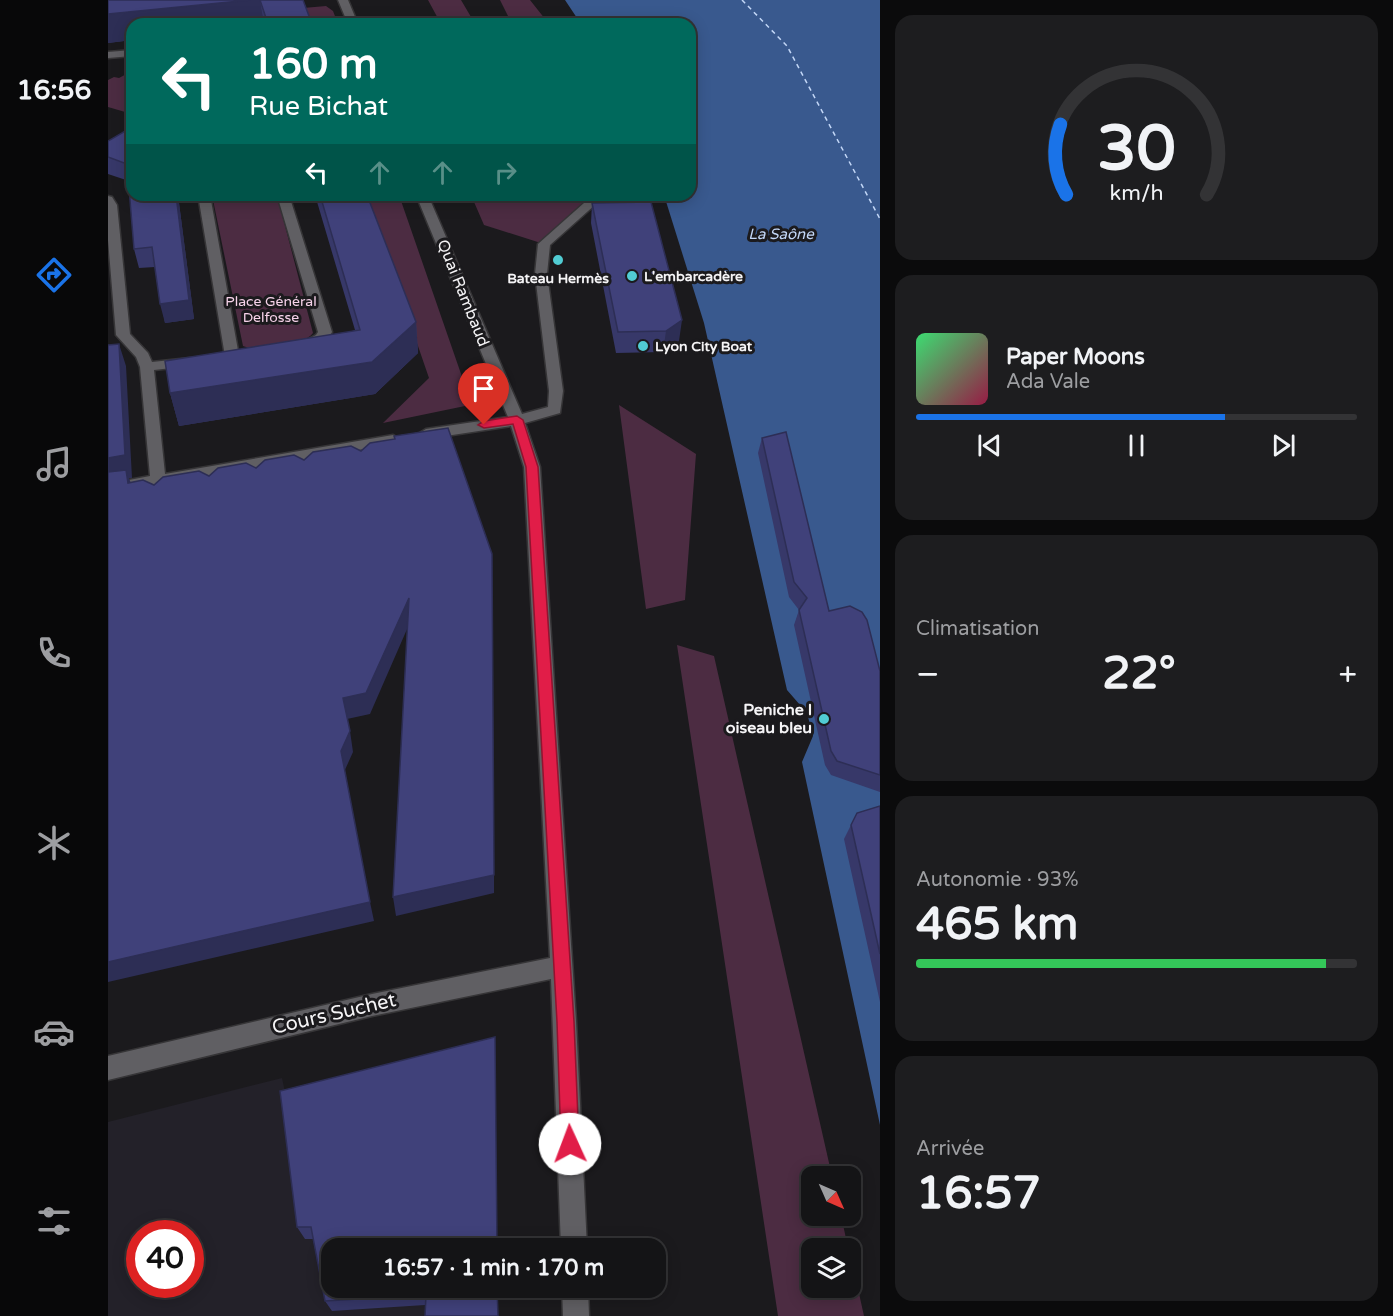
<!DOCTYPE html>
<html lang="fr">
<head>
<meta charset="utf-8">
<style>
	body { margin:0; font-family:"Varela Round",sans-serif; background:#1d1d1f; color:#f1f3f6; height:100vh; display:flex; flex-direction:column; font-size:22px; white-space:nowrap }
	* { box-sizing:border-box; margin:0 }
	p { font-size:20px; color:#9d9ea1 }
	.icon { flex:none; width:33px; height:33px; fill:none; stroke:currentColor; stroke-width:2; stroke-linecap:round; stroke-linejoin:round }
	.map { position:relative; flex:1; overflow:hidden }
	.details { display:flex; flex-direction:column; gap:15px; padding:15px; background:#0b0b0c; width:513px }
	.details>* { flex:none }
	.top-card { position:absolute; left:18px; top:18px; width:570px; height:183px; border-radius:18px; box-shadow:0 3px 15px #0003,0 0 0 2px #333335; background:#00695c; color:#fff; overflow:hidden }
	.needle { width:39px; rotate:135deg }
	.controls { position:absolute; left:693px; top:1166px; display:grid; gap:12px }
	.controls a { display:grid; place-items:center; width:60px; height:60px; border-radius:12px; background:#141416; box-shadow:0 3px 15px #0003,0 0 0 2px #333335; font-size:30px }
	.speed { position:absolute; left:18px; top:1220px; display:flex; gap:12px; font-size:30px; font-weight:700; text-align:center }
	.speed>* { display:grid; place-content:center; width:78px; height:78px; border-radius:50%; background:#141416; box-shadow:0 3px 15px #0003,0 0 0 2px #333335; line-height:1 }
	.speed .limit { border:9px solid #d22; background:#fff; color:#111 }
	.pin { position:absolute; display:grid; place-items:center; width:51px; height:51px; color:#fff; margin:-62px -26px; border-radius:50% 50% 50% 0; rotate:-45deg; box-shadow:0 0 6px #0007 }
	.pin .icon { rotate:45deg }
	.me { position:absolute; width:66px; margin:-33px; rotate:358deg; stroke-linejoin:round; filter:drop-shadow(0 0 4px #0008) }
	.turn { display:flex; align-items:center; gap:21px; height:126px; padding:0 24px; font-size:27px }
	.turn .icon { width:78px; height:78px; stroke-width:2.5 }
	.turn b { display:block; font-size:42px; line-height:51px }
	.lanes { display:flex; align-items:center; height:57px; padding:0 24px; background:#0003; justify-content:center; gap:30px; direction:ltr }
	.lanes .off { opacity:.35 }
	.big { font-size:45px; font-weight:800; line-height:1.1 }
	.details .widget { flex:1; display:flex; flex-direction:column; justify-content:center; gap:9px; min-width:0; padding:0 21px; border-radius:18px; background:#1d1d1f }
	.details .dial { align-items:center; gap:0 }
	.dial svg { height:156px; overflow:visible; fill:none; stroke:#333335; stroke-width:7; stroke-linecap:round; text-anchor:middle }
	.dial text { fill:#f1f3f6; stroke:none }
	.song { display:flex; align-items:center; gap:18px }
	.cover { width:72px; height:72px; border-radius:9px; background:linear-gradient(135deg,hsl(140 70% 55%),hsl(340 70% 35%)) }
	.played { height:6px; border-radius:3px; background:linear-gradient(90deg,#1a73e8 70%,#333335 70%) }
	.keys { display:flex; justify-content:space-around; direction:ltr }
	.heat { display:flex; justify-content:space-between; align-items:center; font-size:33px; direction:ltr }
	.charge { height:9px; border-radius:4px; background:linear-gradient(90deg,#34c759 93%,#333335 0) }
	.trip { position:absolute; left:213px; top:1238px; width:345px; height:60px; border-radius:18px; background:#141416; box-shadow:0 3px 15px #0003,0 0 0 2px #333335; font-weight:800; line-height:60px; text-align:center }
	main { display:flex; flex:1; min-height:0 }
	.menu { display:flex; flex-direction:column; width:108px; justify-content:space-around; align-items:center; background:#080809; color:#9d9ea1 }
	.menu .icon { width:42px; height:42px }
	.menu .selected { color:#1a73e8 }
	.menu b { font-size:27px; color:#f1f3f6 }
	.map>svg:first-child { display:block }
	.built { fill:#232129; fill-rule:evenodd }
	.green { fill:#4c2c42 }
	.water { fill:#39598e }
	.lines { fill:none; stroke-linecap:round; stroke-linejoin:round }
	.ferry { stroke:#c3d7f7; stroke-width:1.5; stroke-dasharray:4.5 4; stroke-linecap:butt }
	.minor-casing { stroke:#363537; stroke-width:3 }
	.minor { fill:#605f63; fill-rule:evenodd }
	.wall { fill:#373869 }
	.shaded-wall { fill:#2d2e55 }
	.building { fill:#40417a; stroke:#2d2e55; stroke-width:1.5 }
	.route { fill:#e11d48; stroke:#92132f; stroke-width:1.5 }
	.poi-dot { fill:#51ccd3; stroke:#1b1a1d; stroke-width:2 }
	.labels { text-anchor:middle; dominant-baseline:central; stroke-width:6; stroke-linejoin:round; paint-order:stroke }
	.far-poi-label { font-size:14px; font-weight:bold; fill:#f5f4f6; stroke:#1b1a1d; text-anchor:start }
	.far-park-label { font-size:14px; fill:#f6d2e9; stroke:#1b1a1d }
	.far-water-label { font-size:15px; font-style:italic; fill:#c3d7f7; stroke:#1b1a1d }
	.street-label { font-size:16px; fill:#f5f4f6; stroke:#1b1a1d }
	.poi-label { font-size:16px; font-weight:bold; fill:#f5f4f6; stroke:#1b1a1d; text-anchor:end }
	.near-street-label { font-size:20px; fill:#f5f4f6; stroke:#1b1a1d }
</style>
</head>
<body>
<main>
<nav class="menu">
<b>16:56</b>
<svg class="icon selected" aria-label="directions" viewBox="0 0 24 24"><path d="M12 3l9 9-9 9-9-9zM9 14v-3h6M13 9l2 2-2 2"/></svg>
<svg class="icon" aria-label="music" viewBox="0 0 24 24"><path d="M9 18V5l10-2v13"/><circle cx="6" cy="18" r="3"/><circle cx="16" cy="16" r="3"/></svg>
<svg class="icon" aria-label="phone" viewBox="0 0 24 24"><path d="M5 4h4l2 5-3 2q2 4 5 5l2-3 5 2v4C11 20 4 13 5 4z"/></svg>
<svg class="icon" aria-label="climate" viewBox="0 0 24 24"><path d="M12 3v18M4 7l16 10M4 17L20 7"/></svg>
<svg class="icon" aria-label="car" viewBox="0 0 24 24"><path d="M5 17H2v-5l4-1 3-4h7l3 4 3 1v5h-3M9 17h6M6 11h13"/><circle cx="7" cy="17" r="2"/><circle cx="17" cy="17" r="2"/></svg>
<svg class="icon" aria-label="filters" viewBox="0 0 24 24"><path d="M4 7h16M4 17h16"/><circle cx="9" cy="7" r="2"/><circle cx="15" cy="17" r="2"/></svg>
</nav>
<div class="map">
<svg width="772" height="1316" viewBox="0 0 772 1316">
	<rect width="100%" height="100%" fill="#1b1a1d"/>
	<!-- built -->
	<path class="built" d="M174,1078l6,28 208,131 -164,11v39l165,29h-389v-194zM32,1233h50v51h-50z"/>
	<!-- green -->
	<path class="green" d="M320,0h33l13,22 -33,2z
		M392,0h30l19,24h-37z
		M218,6l7,5 5,13h-30l-5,-16z
		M24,71v43l-24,-7v-27l6,-3 5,1z
		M104,195h65l36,138c-12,15 -46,13 -64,15l-6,-2z
		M258,195h33l69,199 -3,12 -82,17 46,-45z
		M363,195h129l-56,49 -60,-19z
		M511,405l77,49 -11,146 -39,9z
		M569,645l37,11 118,520h-20v39h29l7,33h-36v39h38l1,-30 13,59h-86z"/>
	<!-- water -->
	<path class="water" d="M457,0h315v1125l-78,-363 11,-26 -6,-23 -20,-23 -83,-367 -40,-128h26v-171h-109z"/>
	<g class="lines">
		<!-- ferry -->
		<path class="ferry" d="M634,0l45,46 93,173"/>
		<!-- minor casing -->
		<g class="minor-casing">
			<path id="minor" d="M230,0h10l10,24h-10z
				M24,50v6l-24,2v-6z
				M90,195h12l29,161 -7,4 -7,-4z
				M169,195h12l43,137 -5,9 -24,9 -7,-4 20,-11 2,-3z
				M308,195h12l94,219 26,-7 1,-16 -14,-117 3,-30 55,-49h13l-56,50 -3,29 16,117 -3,22 -35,10 15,44 36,554 11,227h-26l-10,-269 -179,37 -264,64v-24l264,-62 178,-36 -26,-491 -13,-41 -85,13 -8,-5 8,-5 82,-12z
				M0,196l4,1 5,8 13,129 18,19 4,9 38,-4 7,4 -7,4 -36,4 11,104 228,-39 8,5 -3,3 -232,41 -1,10h-12l-2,-7 -43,7v-10l42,-8 -10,-109 -4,-10 -20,-22 -8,-95z
				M454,1287h26l1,29h-26z"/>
		</g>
		<!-- minor -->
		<use href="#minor" class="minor"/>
	</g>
	<!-- wall -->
	<path class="wall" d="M0,0h195l9,24h-180v16l-24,3z
		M24,127v68h50l1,8h-4l15,116 -29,4 -10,-56 -16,1 -5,-19 -5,-68 -21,-7v-33z
		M207,195h52l49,127 2,31 -43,41 -196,32 -9,-33 185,-63z
		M484,203l87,138 -16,11 -47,1 -25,-130z
		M654,438l67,173 51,60v121l-49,-17 -6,-10 -31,-140 5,-15 -10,-13 -31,-144z
		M772,806v196l-36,-163 13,-26z
		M172,1091l217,196 -72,18 -93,6 -7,-10 -12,-62h-8l-8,-12z"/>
	<!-- shaded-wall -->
	<path class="shaded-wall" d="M142,0h10l4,24h-132v16l-24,3v-29z
		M68,195h6l1,8h-4l15,116 -29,4 -5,-19z
		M574,320l-3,21 -16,11 3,-21z
		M308,322l2,31 -43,41 -196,32 -9,-33z
		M11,344l7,22 6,112h-3l5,14 -26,-10v-24z
		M301,598l2,22 -41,94 -23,5 -4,-21z
		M242,731l3,21 -9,20 -3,-21z
		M386,875v18l-98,23 -3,-19z
		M262,902l4,19 -266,61v-20z"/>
	<!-- building -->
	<path class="building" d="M0,0h142l-142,14z
		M152,0h43l9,24h-44z
		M24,127v68h44l13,105 -29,4 -8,-57 -18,2 -7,-85 -19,-7v-16z
		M212,195h47l49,127 -44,40 -202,31 -5,-32 195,-31z
		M543,202l31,118 -16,11 -48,1 -26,-129z
		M11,344l6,111 -17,3v-113z
		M340,428l44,126 2,321 -101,22 16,-299 -43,95 -23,5 7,33 -9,20 29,151 -262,60v-490l18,-2 2,13 15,-3 11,5 9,-8 36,-6 10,5 9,-8 28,-5 10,5 9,-8 29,-5 10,5 9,-8 38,-6 10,5 9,-8 25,-4 -1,-3z
		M678,432l43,179 21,-5 12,6 5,8 13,51v104l-43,-14 -6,-10 -32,-141 8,-12 -13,-16 -32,-144z
		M772,806v148l-29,-129 6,-12z
		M387,1037l2,211h-165v39h165l1,29h-73l1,-21 -101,6 -14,-74h-14l-17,-136z"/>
	<!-- route -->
	<path class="route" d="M409,416l6,4 15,47 36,555 5,122 -3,7 -6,2 -7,-2 -2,-7 -4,-122 -31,-555 -13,-43 -29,4 -6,-3 6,-4z"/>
	<!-- markers -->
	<g class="poi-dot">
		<circle cx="450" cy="260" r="6"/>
		<circle cx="524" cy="276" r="6"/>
		<circle cx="535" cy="346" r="6"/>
		<circle cx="716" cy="719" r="6"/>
	</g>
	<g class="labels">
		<!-- far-poi labels -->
		<g class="far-poi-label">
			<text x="536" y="276">L'embarcadère</text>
			<text x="450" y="278" text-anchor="middle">Bateau Hermès</text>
			<text x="547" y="346">Lyon City Boat</text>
		</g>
		<!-- far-park labels -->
		<g class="far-park-label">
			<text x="163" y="301">Place Général<tspan x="163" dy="16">Delfosse</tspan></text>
		</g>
		<!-- far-water labels -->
		<g class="far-water-label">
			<text x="673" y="234">La Saône</text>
		</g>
		<!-- street labels -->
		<g class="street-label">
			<text transform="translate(355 293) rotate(68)">Quai Rambaud</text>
		</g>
		<!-- poi labels -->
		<g class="poi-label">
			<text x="704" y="710">Peniche l<tspan x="704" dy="18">oiseau bleu</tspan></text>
		</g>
		<!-- near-street labels -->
		<g class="near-street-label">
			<text transform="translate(226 1014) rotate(-13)">Cours Suchet</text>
		</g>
	</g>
</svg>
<div class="controls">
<a><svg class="needle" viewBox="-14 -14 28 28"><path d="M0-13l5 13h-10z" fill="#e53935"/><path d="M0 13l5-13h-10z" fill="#9d9ea1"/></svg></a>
<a><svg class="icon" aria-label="layers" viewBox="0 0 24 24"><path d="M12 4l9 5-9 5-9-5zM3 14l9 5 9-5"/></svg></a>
</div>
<div class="speed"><div class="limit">40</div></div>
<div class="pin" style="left:376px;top:425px;background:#d93025"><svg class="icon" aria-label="arrive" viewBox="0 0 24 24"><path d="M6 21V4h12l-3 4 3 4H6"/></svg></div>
<svg class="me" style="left:462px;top:1144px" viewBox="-20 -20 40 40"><circle r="19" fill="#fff"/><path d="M0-13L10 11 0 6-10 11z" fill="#e11d48"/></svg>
<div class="trip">16:57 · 1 min · 170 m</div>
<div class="top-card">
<div class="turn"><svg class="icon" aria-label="left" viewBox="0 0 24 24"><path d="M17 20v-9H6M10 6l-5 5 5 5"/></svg><div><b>160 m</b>Rue Bichat</div></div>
<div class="lanes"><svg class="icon" aria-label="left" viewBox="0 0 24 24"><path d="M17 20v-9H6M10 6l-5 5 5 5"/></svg><svg class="icon off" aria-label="ahead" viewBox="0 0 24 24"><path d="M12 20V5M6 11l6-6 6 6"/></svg><svg class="icon off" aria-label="ahead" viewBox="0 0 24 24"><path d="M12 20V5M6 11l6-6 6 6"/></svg><svg class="icon off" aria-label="right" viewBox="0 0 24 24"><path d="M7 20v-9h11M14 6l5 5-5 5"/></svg></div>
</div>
</div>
<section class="details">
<div class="widget dial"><svg viewBox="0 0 100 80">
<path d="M14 69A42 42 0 1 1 86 69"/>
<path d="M14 69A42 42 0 0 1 11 33" stroke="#1a73e8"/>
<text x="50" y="56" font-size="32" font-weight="700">30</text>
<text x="50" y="72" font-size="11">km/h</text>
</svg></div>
<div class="widget">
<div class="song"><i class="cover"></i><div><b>Paper Moons</b><p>Ada Vale</p></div></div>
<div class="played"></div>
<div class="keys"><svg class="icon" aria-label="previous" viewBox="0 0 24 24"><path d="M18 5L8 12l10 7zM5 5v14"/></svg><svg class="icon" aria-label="pause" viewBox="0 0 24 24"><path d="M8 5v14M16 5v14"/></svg><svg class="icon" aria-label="next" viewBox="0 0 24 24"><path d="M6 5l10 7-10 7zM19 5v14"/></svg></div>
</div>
<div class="widget"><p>Climatisation</p>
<div class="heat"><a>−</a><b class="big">22°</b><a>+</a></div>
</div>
<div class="widget"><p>Autonomie · 93%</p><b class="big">465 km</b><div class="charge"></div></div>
<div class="widget"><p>Arrivée</p><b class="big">16:57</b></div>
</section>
</main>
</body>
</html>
